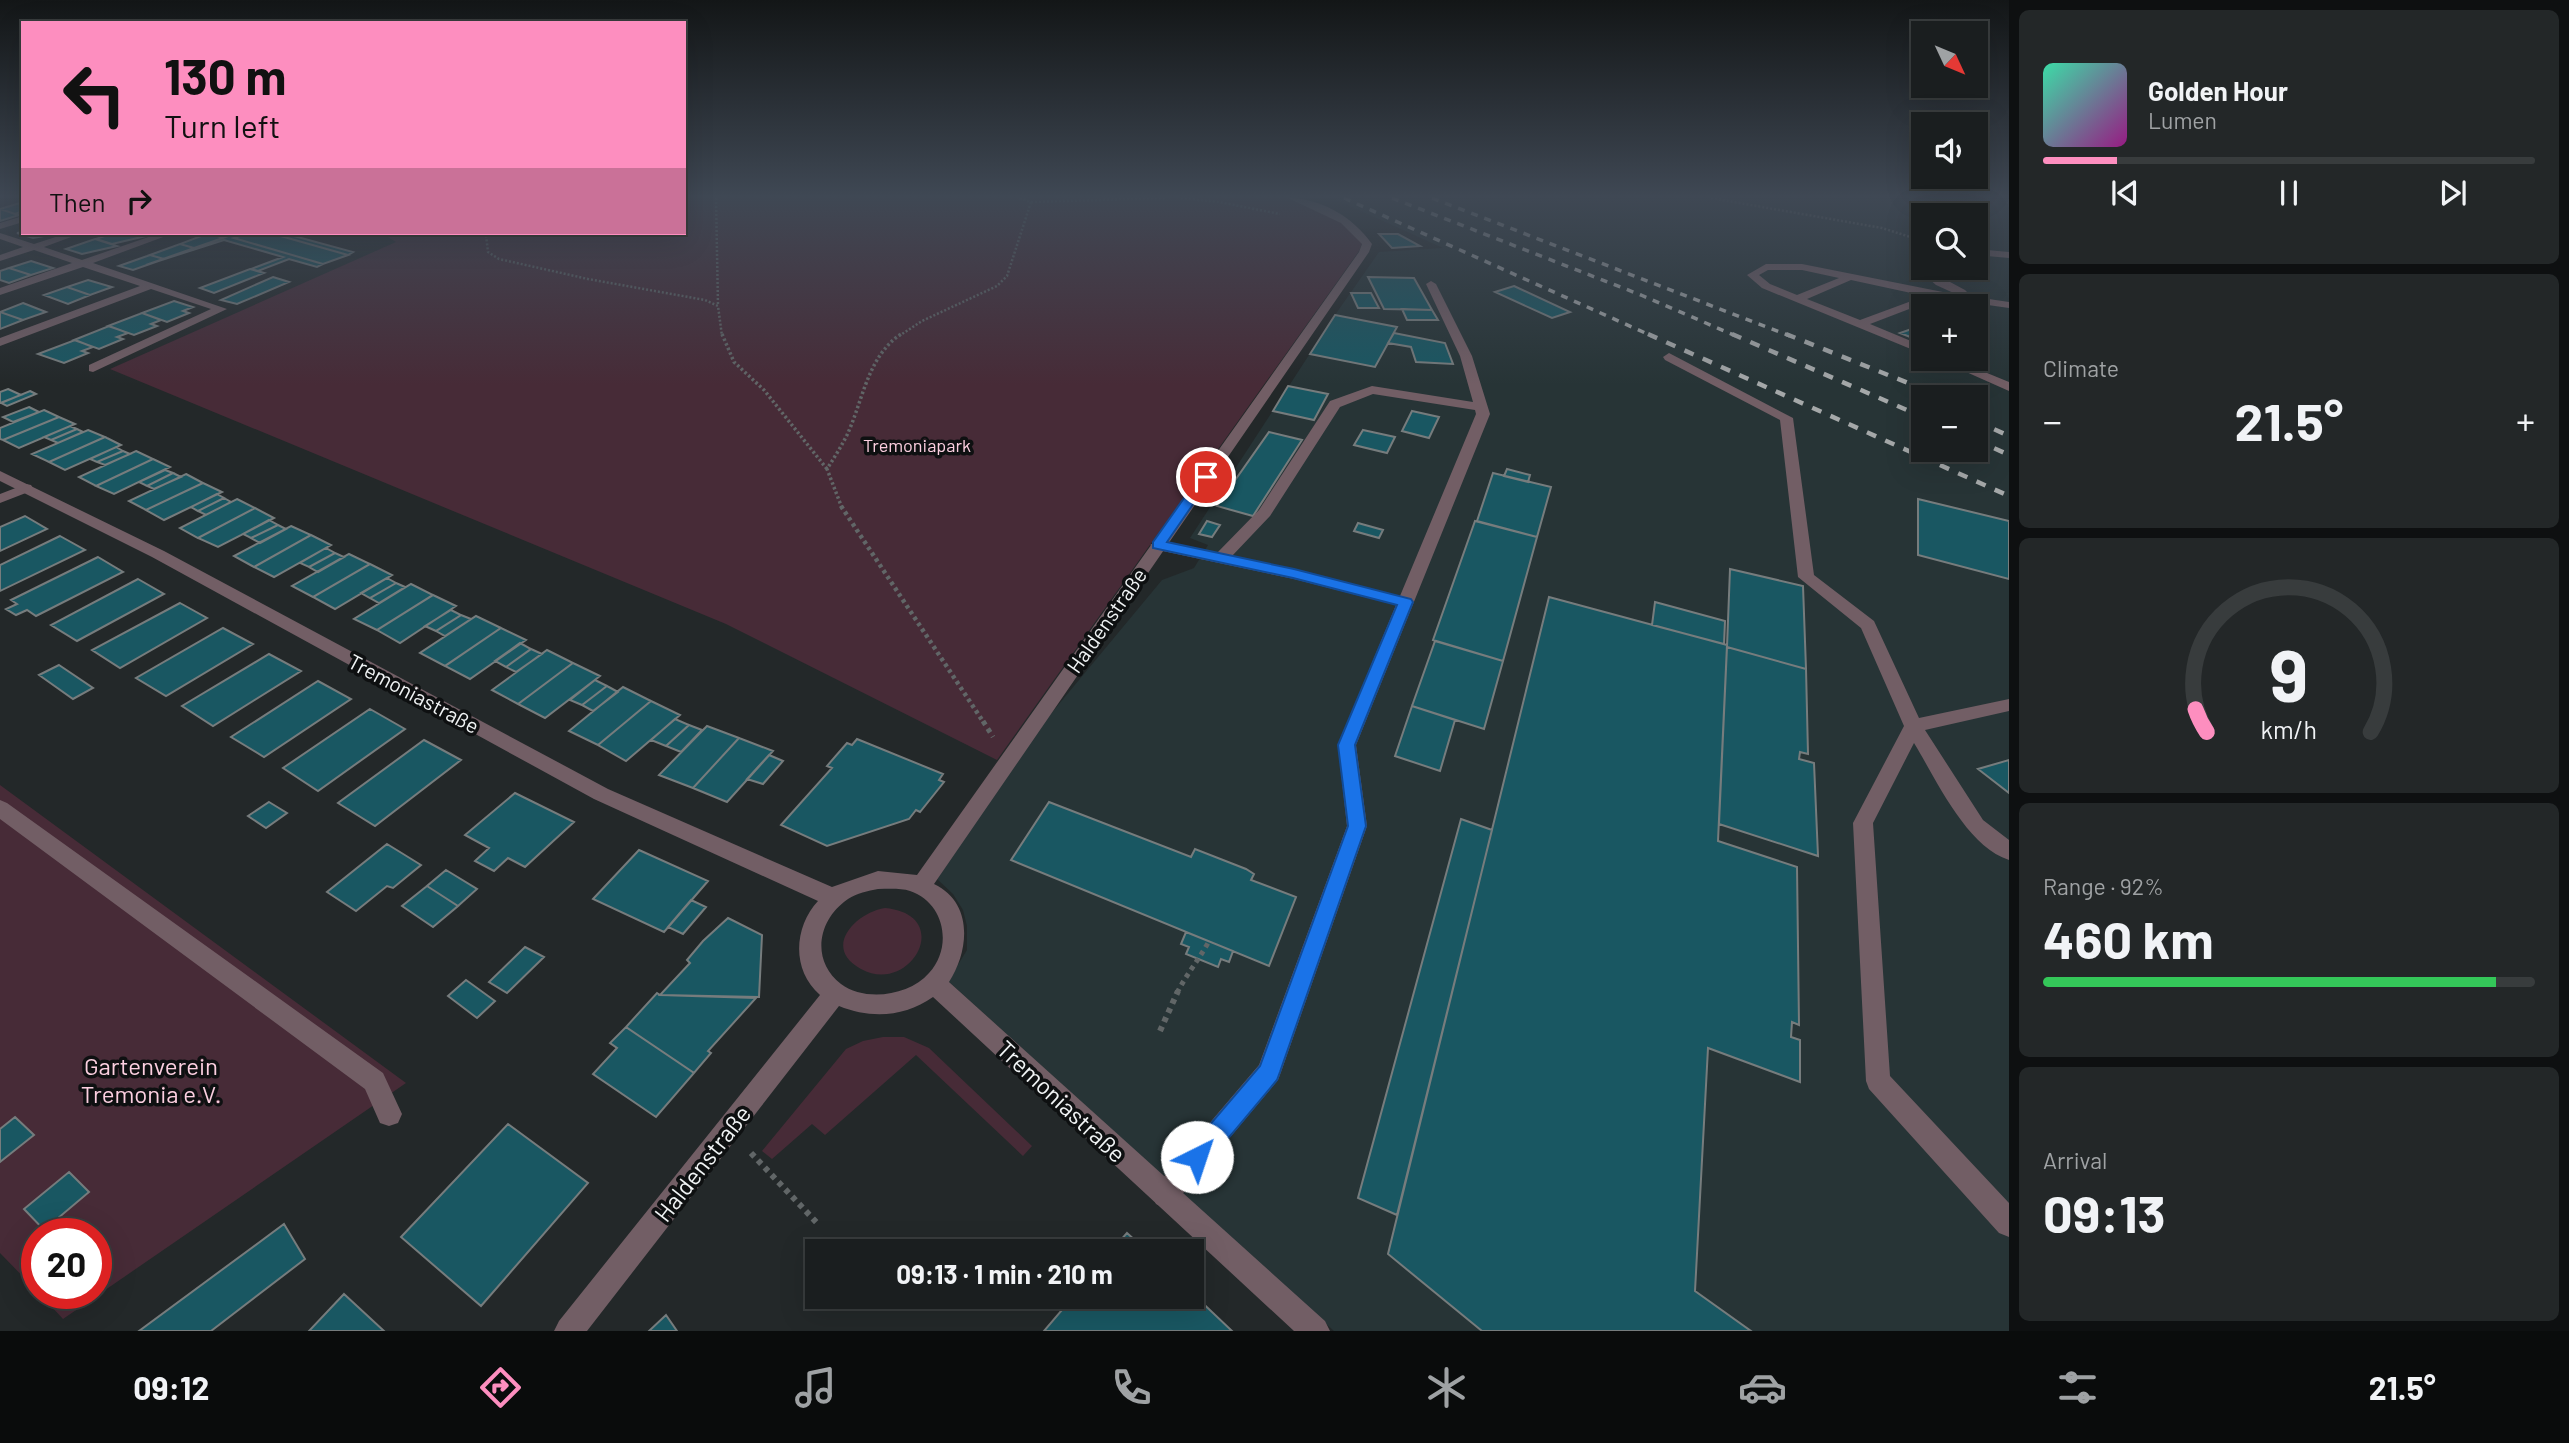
<!DOCTYPE html>
<html lang="en">
<head>
<meta charset="utf-8">
<style>
	body { margin:0; font-family:Barlow,sans-serif; background:#232728; color:#f1f3f6; height:100vh; display:flex; flex-direction:column; font-size:26px; white-space:nowrap }
	* { box-sizing:border-box; margin:0 }
	p { font-size:23px; color:#9fa2a4 }
	.icon { flex:none; width:38px; height:38px; fill:none; stroke:currentColor; stroke-width:2; stroke-linecap:round; stroke-linejoin:round }
	.map { position:relative; flex:1; overflow:hidden }
	.side { display:flex; flex-direction:column; gap:10px; padding:10px; background:#0e1011; width:560px }
	.side>* { flex:none }
	.banner { position:absolute; left:21px; top:21px; width:665px; height:214px; border-radius:0px; box-shadow:0 7px 28px #0002,0 0 0 2px #383c3d; background:#fd8ebf; color:#111; overflow:hidden }
	.needle { width:46px; rotate:134deg }
	.tools { position:absolute; left:1911px; top:21px; display:grid; gap:14px }
	.tools a { display:grid; place-items:center; width:77px; height:77px; border-radius:0px; background:#1a1e1f; box-shadow:0 7px 28px #0002,0 0 0 2px #383c3d; font-size:35px }
	.speed { position:absolute; left:21px; top:1218px; display:flex; gap:14px; font-size:35px; font-weight:700; text-align:center }
	.speed>* { display:grid; place-content:center; width:91px; height:91px; border-radius:50%; background:#1a1e1f; box-shadow:0 7px 28px #0002,0 0 0 2px #383c3d; line-height:1 }
	.speed .limit { border:10px solid #d22; background:#fff; color:#111 }
	.pin { position:absolute; display:grid; place-items:center; width:60px; height:60px; color:#fff; margin:-30px; border:4px solid #fff; border-radius:50%; box-shadow:0 2px 7px #0007 }
	.me { position:absolute; width:77px; margin:-38px; rotate:41deg; stroke-linejoin:round; filter:drop-shadow(0 0 5px #0008) }
	.turn { display:flex; align-items:center; gap:24px; height:147px; padding:0 28px; font-size:32px }
	.turn .icon { width:91px; height:91px; stroke-width:2.5 }
	.turn b { display:block; font-size:49px; line-height:60px }
	.then { display:flex; align-items:center; height:66px; padding:0 28px; background:#0003; gap:14px; font-size:26px }
	.big { font-size:52px; font-weight:700; line-height:1.1 }
	.side .card { flex:1; display:flex; flex-direction:column; justify-content:center; gap:10px; min-width:0; padding:0 24px; border-radius:10px; background:#232728 }
	.side .dial { align-items:center; gap:0 }
	.dial svg { height:182px; overflow:visible; fill:none; stroke:#383c3d; stroke-width:7; stroke-linecap:round; text-anchor:middle }
	.dial text { fill:#f1f3f6; stroke:none }
	.song { display:flex; align-items:center; gap:21px }
	.cover { width:84px; height:84px; border-radius:10px; background:linear-gradient(135deg,hsl(160 70% 55%),hsl(310 70% 35%)) }
	.played { height:7px; border-radius:4px; background:linear-gradient(90deg,#fd8ebf 15%,#383c3d 15%) }
	.keys { display:flex; justify-content:space-around; direction:ltr }
	.heat { display:flex; justify-content:space-between; align-items:center; font-size:38px; direction:ltr }
	.charge { height:10px; border-radius:5px; background:linear-gradient(90deg,#34c759 92%,#383c3d 0) }
	.trip { position:absolute; left:805px; top:1239px; width:399px; height:70px; border-radius:0px; background:#1a1e1f; box-shadow:0 7px 28px #0002,0 0 0 2px #383c3d; font-weight:700; line-height:70px; text-align:center }
	.dock { display:flex; height:112px; justify-content:space-around; align-items:center; background:#0a0c0c; color:#9fa2a4 }
	.dock .icon { width:49px; height:49px }
	.dock .selected { color:#fd8ebf }
	.dock b { font-size:32px; color:#f1f3f6 }
	main { display:flex; flex:1; min-height:0 }
	.map>svg:first-child { display:block }
	.built { fill:#273436; fill-rule:evenodd }
	.green { fill:#472b37 }
	.building { fill:#195762; stroke:#767c7d; stroke-width:2 }
	.lines { fill:none; stroke-linecap:round; stroke-linejoin:round }
	.path-far4 { stroke:#616667; stroke-width:2.5; stroke-dasharray:2 2; stroke-linecap:butt }
	.path-far3 { stroke:#616667; stroke-width:3.5; stroke-dasharray:2.5 2.5; stroke-linecap:butt }
	.path-far2 { stroke:#616667; stroke-width:4.5; stroke-dasharray:3.5 3.5; stroke-linecap:butt }
	.path-far1 { stroke:#616667; stroke-width:5; stroke-dasharray:4.5 4.5; stroke-linecap:butt }
	.path { stroke:#616667; stroke-width:6; stroke-dasharray:5 5; stroke-linecap:butt }
	.service { fill:#725e65; fill-rule:evenodd }
	.minor { fill:#725e65; fill-rule:evenodd }
	.rail-far1 { stroke:#a5a8a9; stroke-width:3.5; stroke-dasharray:7 7; stroke-linecap:butt }
	.rail { stroke:#a5a8a9; stroke-width:4.5; stroke-dasharray:10 10; stroke-linecap:butt }
	.route { fill:#1a73e8; stroke:#114b97; stroke-width:2 }
	.labels { text-anchor:middle; dominant-baseline:central; stroke-width:7; stroke-linejoin:round; paint-order:stroke }
	.far-park-label { font-size:18px; fill:#fccfe0; stroke:#0e1011 }
	.street-label { font-size:21px; fill:#f1f4f5; stroke:#0e1011 }
	.near-park-label { font-size:24px; fill:#fccfe0; stroke:#0e1011 }
	.near-street-label { font-size:24px; fill:#f1f4f5; stroke:#0e1011 }
</style>
</head>
<body>
<main>
<div class="map">
<svg width="2009" height="1331" viewBox="0 0 2009 1331">
	<rect width="100%" height="100%" fill="#232829"/>
	<!-- built -->
	<path class="built" d="M1332,198h677v1133h-675l-386,-350 19,-31v-24l-4,-16 -10,-16 -16,-15 93,-140 132,-159 32,-12 14,-23 -18,-7 145,-223 44,-63 64,-4zM1923,215h53v53h-53zM1923,306h53v53h-53zM1923,397h53v53h-53z"/>
	<!-- green -->
	<path class="green" d="M684,198h605c28,9 55,21 73,45l-3,8 -362,509 -271,-136 -616,-255 286,-127 -15,-9h303z
		M0,785l406,298 -343,236 -24,-26h57v-59h-59v57l-37,-38z
		M885,908c71,7 25,88 -24,61 -39,-21 -6,-56 24,-61z
		M883,1037h21l25,11 103,98 -9,10 -107,-101 -91,80 -13,-11 -40,35 -10,-8 84,-102 17,-8z"/>
	<!-- building -->
	<path class="building" d="M23,202v9l-8,3 -15,-5z
		M0,209l15,5 4,1 -19,6z
		M23,232v1h37l-27,5 -16,-5z
		M113,233h24l9,3 -34,8 -16,-5z
		M209,233l14,5 -29,10 -14,-4z
		M249,233h21l78,22 -25,9 -89,-26z
		M270,233h13l70,19 -5,3z
		M1379,234h19l22,12 -28,2z
		M231,235l8,1 -5,2 89,26 -6,3 -28,-8 -31,12 -7,-2 32,-12 -59,-17 -78,25z
		M95,239l22,7 -35,8 -16,-5z
		M180,244l14,4 -30,11 -14,-4z
		M150,255l14,4 -31,11 -14,-4z
		M31,261l22,7 -22,7 -22,-7z
		M9,268l22,7 -22,8 -9,-3v-9z
		M250,269l14,4 -50,20 -14,-5z
		M273,277l16,5 -52,22 -16,-4z
		M1368,277l46,1 18,32 -48,-1z
		M88,280l24,7 -22,8 -23,-8z
		M1514,286l56,26 -18,6 -57,-26z
		M67,287l23,8 -22,9 -24,-9z
		M1351,293h20l8,15h-21z
		M174,301l19,6 -10,4 6,2 -22,9 -25,-9z
		M23,303l23,9 -23,8 -23,-8z
		M1402,309l30,1 6,10h-31z
		M0,312l23,8 -23,9z
		M142,313l19,7 -10,4 6,2 -23,9 -26,-9z
		M1335,315l62,12 -22,40 -65,-13z
		M1923,325v17l-23,-9z
		M109,326l19,7 -11,4 6,2 -24,10 -25,-9z
		M1394,333l51,10 8,21 -37,-2 -5,-15 -23,-4z
		M75,340l18,7 -11,4 6,2 -24,10 -26,-9z
		M1288,386l40,8 -14,26 -41,-9z
		M8,389l13,6 -21,8v-11z
		M30,391l6,3 -29,12 -6,-3z
		M29,407l10,5 -26,10 -10,-5z
		M44,410l15,7 -56,23 -3,-1v-11z
		M1412,411l27,6 -10,21 -27,-7z
		M59,417l16,7 -56,24 -16,-8z
		M70,426l7,3 -26,11 -7,-3z
		M77,429l6,3 -25,11 -7,-3z
		M88,430l17,7 -56,25 -17,-8z
		M1363,430l32,7 -8,16 -33,-8z
		M1269,432l33,8 -49,76 -36,-10z
		M105,437l16,8 -56,25 -16,-8z
		M116,447l7,4 -26,11 -7,-3z
		M123,451l7,3 -25,11 -8,-3z
		M136,451l17,8 -57,27 -17,-9z
		M153,459l17,8 -56,27 -18,-8z
		M1507,469l23,6 -2,7 -24,-6z
		M165,470l8,3 -26,13 -8,-4z
		M173,473l8,4 -27,12 -7,-3z
		M1493,473l58,14 -14,50 -60,-16z
		M186,474l17,9 -57,27 -17,-9z
		M203,483l19,9 -58,28 -18,-10z
		M217,494l7,4 -26,13 -7,-4z
		M224,498l7,4 -25,13 -8,-4z
		M237,499l18,9 -57,30 -18,-10z
		M1918,499l91,22v58l-91,-24z
		M255,508l19,10 -56,29 -20,-9z
		M25,516l22,13 -47,22v-24z
		M269,520l9,5 -27,13 -8,-4z
		M1207,521l13,4 -8,12 -13,-3z
		M1475,521l62,16 -34,124 -70,-21z
		M1358,523l25,7 -4,8 -25,-7z
		M278,525l8,4 -26,14 -9,-5z
		M291,526l20,9 -57,32 -20,-11z
		M311,535l20,10 -57,32 -20,-10z
		M60,536l25,14 -85,41v-26z
		M326,548l9,5 -26,14 -9,-4z
		M335,553l9,4 -26,15 -9,-5z
		M349,554l21,10 -57,33 -21,-11z
		M98,557l25,15 -87,44 -9,-6 -11,5 -10,-6 11,-5 -6,-4z
		M370,564l22,11 -57,34 -22,-12z
		M1730,569l73,17 3,83 -79,-22z
		M387,578l9,5 -26,15 -9,-5z
		M138,579l26,15 -87,47 -26,-16z
		M396,583l9,4 -26,16 -9,-5z
		M411,584l22,11 -56,35 -23,-11z
		M433,595l23,11 -56,37 -23,-13z
		M1549,597l178,48 -9,196 79,26 2,158 -7,-3 -1,15 9,3v42l-92,-34 -13,243 56,40h-269l-94,-77z
		M1655,602l70,19 -1,23 -72,-19z
		M180,603l27,15 -87,50 -28,-18z
		M451,610l10,5 -25,16 -11,-5z
		M461,615l10,4 -26,17 -9,-5z
		M476,616l25,12 -56,38 -25,-13z
		M223,628l30,16 -87,52 -30,-18z
		M501,628l25,12 -56,39 -25,-13z
		M1435,641l68,20 -19,68 -72,-23z
		M520,643l11,6 -25,18 -11,-6z
		M1727,647l79,22 2,85 -8,-2 -1,7 15,4 4,93 -99,-32z
		M531,649l11,5 -26,18 -10,-5z
		M547,650l26,13 -55,41 -26,-14z
		M269,654l32,17 -88,55 -31,-20z
		M573,663l27,13 -55,42 -27,-14z
		M59,665l34,23 -20,11 -34,-24z
		M595,680l12,6 -25,19 -12,-5z
		M318,681l33,18 -87,58 -33,-20z
		M607,686l11,6 -25,19 -11,-6z
		M623,687l28,14 -53,44 -29,-14z
		M651,701l29,14 -54,46 -28,-16z
		M1412,706l43,14 -15,51 -45,-15z
		M370,709l35,20 -87,62 -35,-23z
		M675,719l14,6 -23,21 -15,-6z
		M689,725l13,5 -21,22 -15,-6z
		M707,726l32,12 -46,50 -34,-13z
		M739,738l34,13 -46,51 -34,-14z
		M857,739l86,35 -4,6 5,2 -24,30 -4,-2 -7,9 -82,27 -46,-21 51,-57 -5,-2 20,-23 5,2z
		M424,740l37,20 -86,66 -37,-23z
		M769,755l14,6 -20,23 -16,-5z
		M2009,760v33l-31,-24z
		M515,793l59,29 -49,45 -17,-9 -14,13 -19,-10 14,-13 -24,-13z
		M269,802l18,11 -21,15 -18,-12z
		M1049,802l142,55 4,-8 51,20 8,5 -3,6 45,17 -27,69 -258,-106z
		M1461,819l31,11 -95,385 -39,-17z
		M387,844l34,21 -28,23 -6,-2 -31,25 -29,-19z
		M639,850l69,31 -44,51 -71,-33z
		M446,870l31,19 -19,17 -31,-20z
		M427,886l31,20 -25,21 -31,-21z
		M691,900l15,7 -23,27 -15,-7z
		M728,918l34,17 -3,62 -99,-2 30,-32 -3,-3 16,-19z
		M1186,932l47,19 -4,11 -8,-3 -3,8 -32,-13 3,-7 -8,-3z
		M525,947l19,10 -37,36 -18,-11z
		M466,980l29,21 -18,17 -29,-22z
		M657,993l3,2 96,3 -48,53 3,2 -17,20 -68,-46z
		M626,1027l68,46 -38,44 -63,-43 24,-26 -7,-5z
		M15,1117l19,18 -34,27v-33z
		M508,1124l80,59 -107,123 -80,-69z
		M69,1172l20,20 -45,38 -20,-21z
		M284,1224l21,35 -94,72h-72z
		M1127,1233l20,18h-36z
		M1192,1293l40,38h-188l29,-34h119z
		M344,1294l40,37h-75z
		M666,1315l11,16h-28z"/>
	<g class="lines">
		<!-- path-far4 -->
		<path class="path-far4" d="M716,198l2,108
			M1181,198l38,4 61,12
			M1711,198l171,30 41,13
			M1031,202l134,-4
			M483,233l3,2 2,17 11,7 89,20 117,21 13,6 4,30
			M899,336l23,-15 75,-35 10,-10 24,-74 -12,-4"/>
		<!-- path-far3 -->
		<path class="path-far3" d="M722,334l12,28 30,28 63,79
			M842,508l-15,-39c7,-11 14,-22 20,-34 16,-34 20,-78 54,-101"/>
		<!-- path-far2 -->
		<path class="path-far2" d="M841,506l143,217"/>
		<!-- path-far1 -->
		<path class="path-far1" d="M983,721l10,16
			M1177,993c10,-20 22,-33 32,-52"/>
		<!-- path -->
		<path class="path" d="M1160,1031l18,-40
			M751,1153l67,71"/>
		<!-- service -->
		<path class="service" d="M1976,249l33,3v6l-33,-3z
			M1766,264h36l156,31 -22,-10 -8,-7 -1,-10h10v7l28,15 2,2 -5,3 47,7v6l-71,-10 -68,26 53,22v8l-161,-66 -15,-13zM1768,270h34l37,8 -42,17 -27,-11 -11,-9zM1851,280l74,16 -65,24 -53,-21z
			M1431,281l5,3 36,72 18,58 -134,331 11,81 -86,246 -3,8 -104,124 -9,4 -9,-4 -4,-9 4,-9 103,-121 88,-239 -9,-81 58,-140 -102,-26 -136,-29 -8,-5 8,-5 59,13 42,-43 71,-109 42,-15 101,16 -13,-46 -34,-72zM1373,394l102,16 1,4 -76,182 -168,-40 38,-40 70,-109z
			M1669,353l124,65 21,157 60,46 45,97 90,-19v12l-84,19 58,90 26,20v20c-43,-14 -73,-81 -95,-117l-41,80 17,253 119,127v34l-10,-4 -130,-144 -3,-8 -13,-258 51,-97 -43,-98 -63,-51 -18,-157 -115,-60 -2,-3z
			M1937,359h16l56,23v9z
			M26,484l5,1 2,3 -2,3 -31,12v-9z
			M0,800l7,3 376,270 19,41 -4,9 -9,3 -9,-3 -15,-34 -365,-270z"/>
		<!-- minor -->
		<path class="minor" d="M1288,198c33,0 65,19 84,46l-3,8 -435,632c40,19 35,67 15,98l376,339 5,10h-36l-361,-334c-28,20 -62,22 -94,9l-252,325h-33l5,-10 261,-326c-29,-25 -26,-68 -2,-94l-224,-102 -442,-242 -152,-76v-10l164,80 444,238 224,98 46,-16 39,4 442,-623 3,-8 -21,-21zM878,889c10,0 23,-1 32,2 35,12 43,56 19,82 -20,23 -64,29 -88,11 -30,-23 -24,-64 7,-85 9,-6 20,-8 30,-10z
			M23,216v6l-23,7v-6z
			M0,233l34,11 34,-11h14l-38,14 38,13 78,-27h14l-81,30 134,46 -134,63 -4,-1v-6l122,-56 -60,-20 -151,57v-8l140,-52 -57,-19 -83,28v-7l72,-25 -38,-13 -34,11v-6l23,-8 -23,-8z"/>
		<!-- rail-far1 -->
		<path class="rail-far1" d="M1344,198l308,138
			M1392,198l249,97 95,41
			M1432,198l358,138"/>
		<!-- rail -->
		<path class="rail" d="M1648,334l361,162
			M1732,334l191,83
			M1786,334l157,63
			M1976,421l33,15
			M1976,440l33,15"/>
	</g>
	<!-- sky -->
	<linearGradient id="sky" x2="0" y2="1"><stop stop-color="#131617"/><stop offset="0.51" stop-color="#3f4854"/><stop offset="1" stop-color="#3f4854" stop-opacity="0"/></linearGradient>
	<rect width="2009" height="385" fill="url(#sky)"/>
	<!-- route -->
	<path class="route" d="M1206,473l6,4 -45,65 127,27 117,30 2,3 -58,143 11,81 -86,246 -3,8 -71,85 -9,4 -8,-4 -4,-8 4,-8 71,-83 88,-240 -10,-81 59,-140 -104,-27 -140,-30v-6l48,-68z"/>
	<g class="labels">
		<!-- far-park labels -->
		<g class="far-park-label">
			<text x="917" y="445">Tremoniapark</text>
		</g>
		<!-- street labels -->
		<g class="street-label">
			<text transform="translate(1106 620) rotate(-55)">Haldenstraße</text>
			<text transform="translate(414 693) rotate(28)">Tremoniastraße</text>
		</g>
		<!-- near-park labels -->
		<g class="near-park-label">
			<text x="151" y="1065">Gartenverein<tspan x="151" dy="28">Tremonia e.V.</tspan></text>
		</g>
		<!-- near-street labels -->
		<g class="near-street-label">
			<text transform="translate(1062 1101) rotate(43)">Tremoniastraße</text>
			<text transform="translate(702 1163) rotate(-52)">Haldenstraße</text>
		</g>
	</g>
</svg>
<div class="tools">
<a><svg class="needle" viewBox="-14 -14 28 28"><path d="M0-13l5 13h-10z" fill="#e53935"/><path d="M0 13l5-13h-10z" fill="#9fa2a4"/></svg></a>
<a><svg class="icon" aria-label="sound" viewBox="0 0 24 24"><path d="M4 9h4l5-4v14l-5-4H4zM17 9q2 3 0 6"/></svg></a>
<a><svg class="icon" aria-label="search" viewBox="0 0 24 24"><circle cx="10" cy="10" r="6"/><path d="M15 15l6 6"/></svg></a>
<a>+</a>
<a>−</a>
</div>
<div class="speed"><div class="limit">20</div></div>
<div class="pin" style="left:1206px;top:477px;background:#d93025"><svg class="icon" aria-label="arrive" viewBox="0 0 24 24"><path d="M6 21V4h12l-3 4 3 4H6"/></svg></div>
<svg class="me" style="left:1197px;top:1157px" viewBox="-20 -20 40 40"><circle r="19" fill="#fff"/><path d="M0-13L10 11 0 6-10 11z" fill="#1a73e8"/></svg>
<div class="trip">09:13 · 1 min · 210 m</div>
<div class="banner">
<div class="turn"><svg class="icon" aria-label="left" viewBox="0 0 24 24"><path d="M17 20v-9H6M10 6l-5 5 5 5"/></svg><div><b>130 m</b>Turn left</div></div>
<div class="then">Then<svg class="icon" aria-label="right" viewBox="0 0 24 24"><path d="M7 20v-9h11M14 6l5 5-5 5"/></svg></div>
</div>
</div>
<section class="side">
<div class="card">
<div class="song"><i class="cover"></i><div><b>Golden Hour</b><p>Lumen</p></div></div>
<div class="played"></div>
<div class="keys"><svg class="icon" aria-label="previous" viewBox="0 0 24 24"><path d="M18 5L8 12l10 7zM5 5v14"/></svg><svg class="icon" aria-label="pause" viewBox="0 0 24 24"><path d="M8 5v14M16 5v14"/></svg><svg class="icon" aria-label="next" viewBox="0 0 24 24"><path d="M6 5l10 7-10 7zM19 5v14"/></svg></div>
</div>
<div class="card"><p>Climate</p>
<div class="heat"><a>−</a><b class="big">21.5°</b><a>+</a></div>
</div>
<div class="card dial"><svg viewBox="0 0 100 80">
<path d="M14 69A42 42 0 1 1 86 69"/>
<path d="M14 69A42 42 0 0 1 9 59" stroke="#fd8ebf"/>
<text x="50" y="56" font-size="32" font-weight="700">9</text>
<text x="50" y="72" font-size="11">km/h</text>
</svg></div>
<div class="card"><p>Range · 92%</p><b class="big">460 km</b><div class="charge"></div></div>
<div class="card"><p>Arrival</p><b class="big">09:13</b></div>
</section>
</main>
<nav class="dock">
<b>09:12</b>
<svg class="icon selected" aria-label="directions" viewBox="0 0 24 24"><path d="M12 3l9 9-9 9-9-9zM9 14v-3h6M13 9l2 2-2 2"/></svg>
<svg class="icon" aria-label="music" viewBox="0 0 24 24"><path d="M9 18V5l10-2v13"/><circle cx="6" cy="18" r="3"/><circle cx="16" cy="16" r="3"/></svg>
<svg class="icon" aria-label="phone" viewBox="0 0 24 24"><path d="M5 4h4l2 5-3 2q2 4 5 5l2-3 5 2v4C11 20 4 13 5 4z"/></svg>
<svg class="icon" aria-label="climate" viewBox="0 0 24 24"><path d="M12 3v18M4 7l16 10M4 17L20 7"/></svg>
<svg class="icon" aria-label="car" viewBox="0 0 24 24"><path d="M5 17H2v-5l4-1 3-4h7l3 4 3 1v5h-3M9 17h6M6 11h13"/><circle cx="7" cy="17" r="2"/><circle cx="17" cy="17" r="2"/></svg>
<svg class="icon" aria-label="filters" viewBox="0 0 24 24"><path d="M4 7h16M4 17h16"/><circle cx="9" cy="7" r="2"/><circle cx="15" cy="17" r="2"/></svg>
<b>21.5°</b>
</nav>
</body>
</html>
